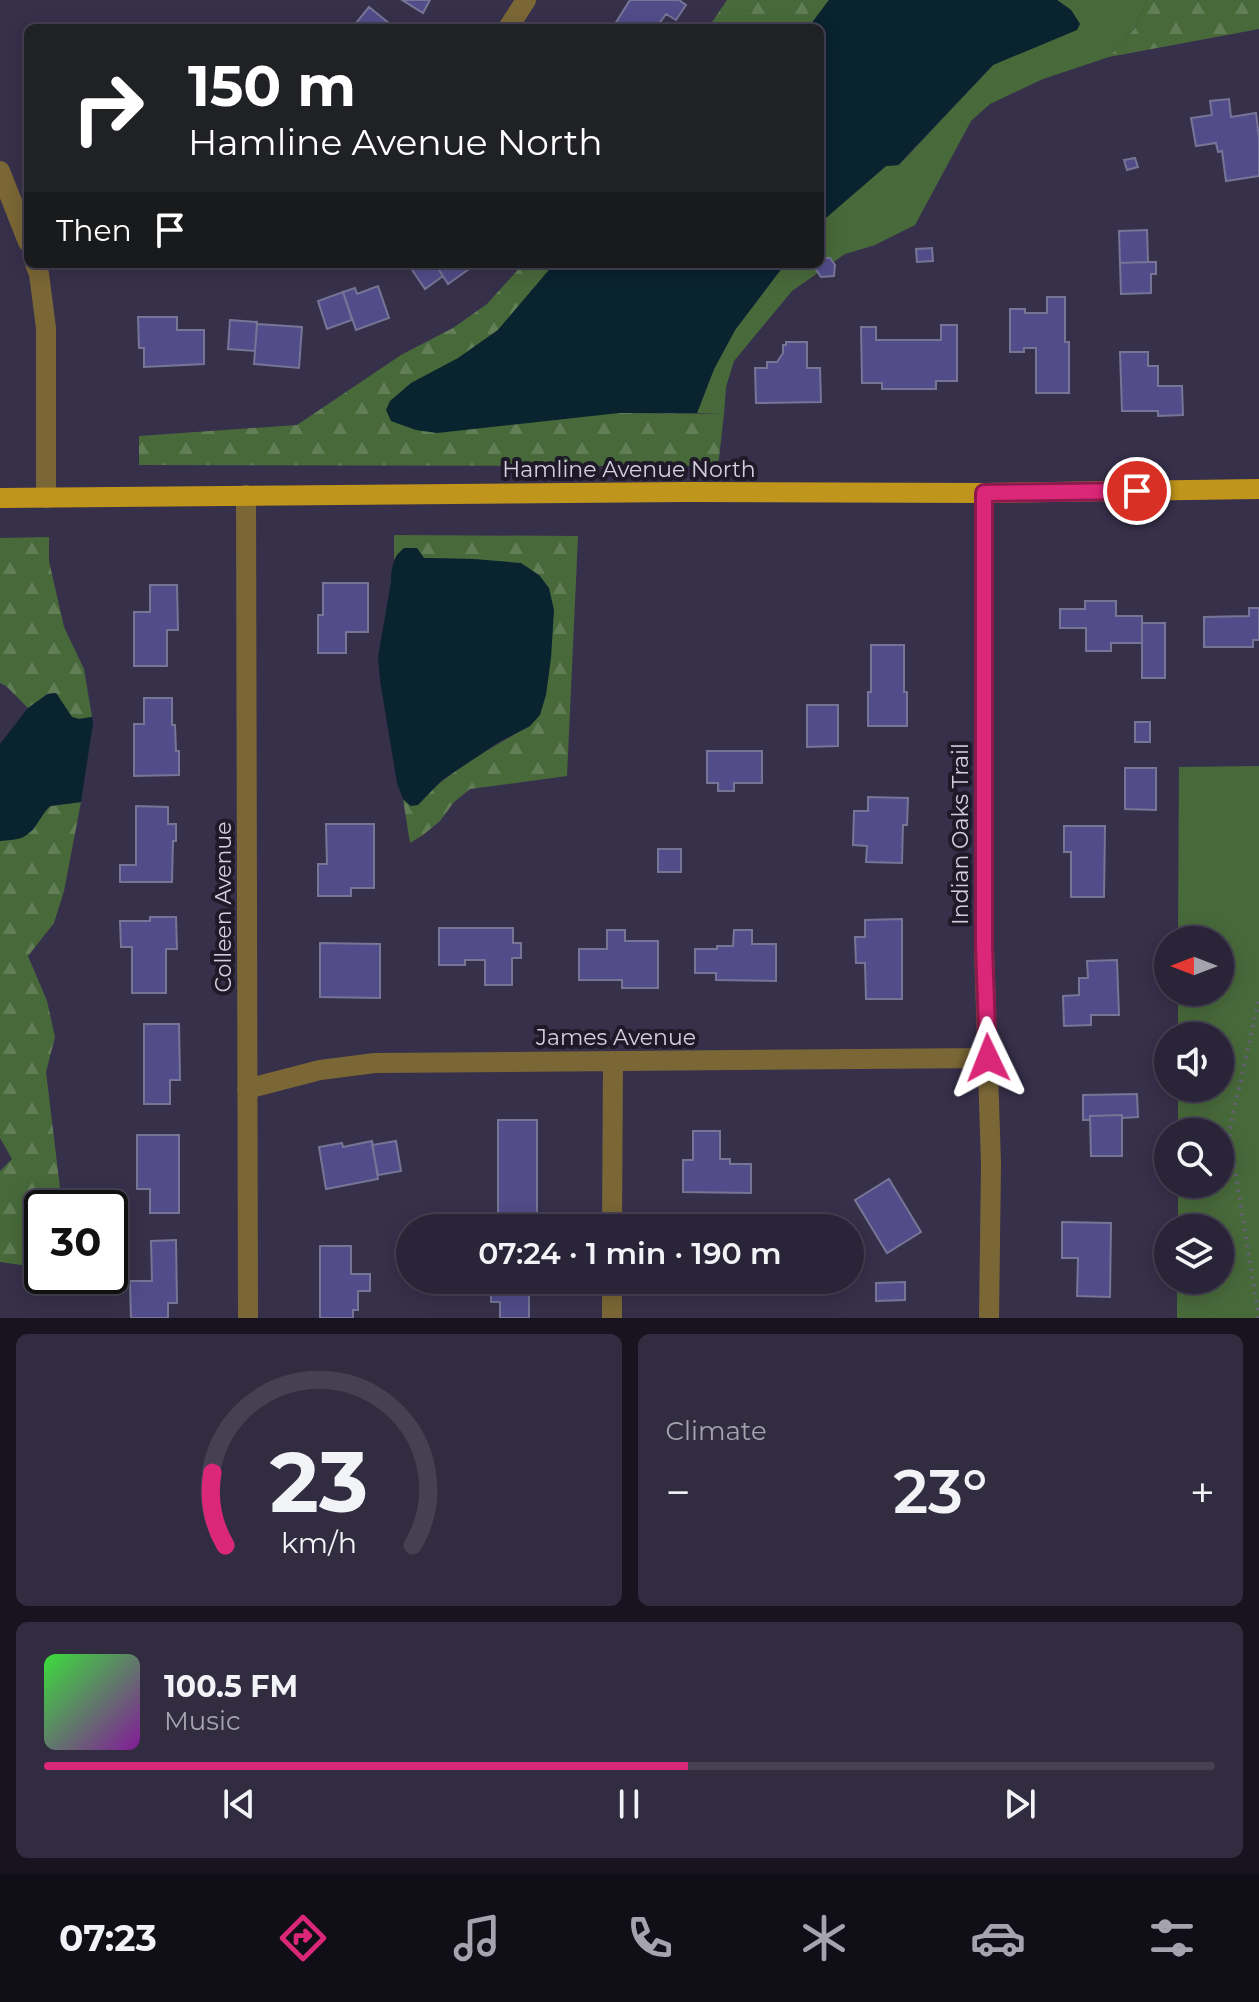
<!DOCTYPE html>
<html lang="en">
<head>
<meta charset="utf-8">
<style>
	body { margin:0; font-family:Montserrat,sans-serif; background:#312c40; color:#f1f3f6; height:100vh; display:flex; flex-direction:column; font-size:30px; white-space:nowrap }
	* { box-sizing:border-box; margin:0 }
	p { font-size:26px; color:#a5a4ae }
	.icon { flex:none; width:44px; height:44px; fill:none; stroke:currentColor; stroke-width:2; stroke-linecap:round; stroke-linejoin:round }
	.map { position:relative; height:1318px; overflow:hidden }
	.side { display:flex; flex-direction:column; gap:16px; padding:16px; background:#17141f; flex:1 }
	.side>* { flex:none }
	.top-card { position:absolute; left:24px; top:24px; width:800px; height:244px; border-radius:12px; box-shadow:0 4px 20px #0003,0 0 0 2px #454153; background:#202124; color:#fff; overflow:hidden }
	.needle { width:52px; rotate:270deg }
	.tools { position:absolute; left:1154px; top:926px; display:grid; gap:16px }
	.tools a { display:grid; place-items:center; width:80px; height:80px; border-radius:50%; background:#292438; box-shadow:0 4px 20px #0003,0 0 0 2px #454153; font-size:40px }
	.speed { position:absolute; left:24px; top:1190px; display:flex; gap:16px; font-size:40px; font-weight:700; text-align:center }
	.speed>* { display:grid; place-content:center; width:104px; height:104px; border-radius:50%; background:#292438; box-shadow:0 4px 20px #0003,0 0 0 2px #454153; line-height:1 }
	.speed .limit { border:4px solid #111; border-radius:12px; background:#fff; color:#111 }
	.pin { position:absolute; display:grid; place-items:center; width:68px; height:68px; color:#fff; margin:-34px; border:4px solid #fff; border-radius:50%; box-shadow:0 2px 8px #0007 }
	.me { position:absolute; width:88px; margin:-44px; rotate:358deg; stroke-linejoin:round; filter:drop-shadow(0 0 6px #0008) }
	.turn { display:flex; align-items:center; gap:28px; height:168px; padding:0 32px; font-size:36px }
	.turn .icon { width:104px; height:104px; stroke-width:2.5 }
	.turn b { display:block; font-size:56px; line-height:68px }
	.then { display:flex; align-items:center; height:76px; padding:0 32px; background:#0003; gap:16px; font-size:30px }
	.big { font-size:60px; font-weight:600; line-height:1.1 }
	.side .widget { flex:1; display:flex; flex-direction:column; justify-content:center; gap:12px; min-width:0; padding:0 28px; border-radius:12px; background:#312c40 }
	.side .dial { align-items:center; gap:0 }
	.dial svg { height:208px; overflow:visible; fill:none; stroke:#454153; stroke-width:7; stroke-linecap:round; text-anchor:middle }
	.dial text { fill:#f1f3f6; stroke:none }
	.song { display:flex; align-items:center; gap:24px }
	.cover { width:96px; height:96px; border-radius:12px; background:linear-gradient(135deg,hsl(120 70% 55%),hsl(290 70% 35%)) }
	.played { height:8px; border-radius:4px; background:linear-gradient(90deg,#db2777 55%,#454153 55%) }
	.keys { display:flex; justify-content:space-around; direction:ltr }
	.heat { display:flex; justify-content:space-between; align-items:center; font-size:44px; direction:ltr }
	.side .tiles { flex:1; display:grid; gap:16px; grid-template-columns:1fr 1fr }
	.widget:last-child { grid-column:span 2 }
	.trip { position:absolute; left:396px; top:1214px; width:468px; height:80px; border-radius:40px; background:#292438; box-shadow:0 4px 20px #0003,0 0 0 2px #454153; font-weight:600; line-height:80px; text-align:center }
	.dock { display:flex; height:128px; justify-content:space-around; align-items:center; background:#100e16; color:#a5a4ae }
	.dock .icon { width:56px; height:56px }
	.dock .on { color:#db2777 }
	.dock b { font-size:36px; color:#f1f3f6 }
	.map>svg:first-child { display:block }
	.green { fill:#486a3b }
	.forest { fill:url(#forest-firs) }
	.water { fill:#09232f }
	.building { fill:#524d8a; stroke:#767595; stroke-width:2 }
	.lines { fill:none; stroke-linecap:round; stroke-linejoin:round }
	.path { stroke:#676179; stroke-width:4; stroke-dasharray:2 6; stroke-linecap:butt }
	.minor { stroke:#7b6736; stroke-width:20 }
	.major { stroke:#c0951b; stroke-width:20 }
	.route-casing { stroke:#8e194d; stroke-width:20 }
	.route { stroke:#db2777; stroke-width:14 }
	.labels { text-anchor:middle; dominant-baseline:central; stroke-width:8; stroke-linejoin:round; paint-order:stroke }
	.street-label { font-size:22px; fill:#d3cfe0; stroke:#1e1a27 }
</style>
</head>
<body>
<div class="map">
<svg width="1259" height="1318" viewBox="0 0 1259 1318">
	<defs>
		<pattern id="forest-firs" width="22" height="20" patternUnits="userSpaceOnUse" patternTransform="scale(2)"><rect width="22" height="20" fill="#486a3b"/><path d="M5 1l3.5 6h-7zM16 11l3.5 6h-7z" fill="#627e57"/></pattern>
	</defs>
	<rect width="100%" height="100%" fill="#37304b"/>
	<!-- green -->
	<path class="green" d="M1057,0h90l-12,28 -26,29 -66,22 -53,25 -19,17 -56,104 -40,20 -30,9 -53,37 -58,70 -8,26 -2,27 -27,-1 17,-44 21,-39 50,-66h35v-41l66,-57 13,-1 94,-100 87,-41 -9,-14z
		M1259,766v552h-82v-38h43v-52h-42v-44h42v-52h-42v-44h42v-52h-42v-44h42v-52h-42l1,-173z"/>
	<!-- forest -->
	<path class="forest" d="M727,0h102l-21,28h-90l-6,-6z
		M1147,0h112v29l-150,28 26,-29z
		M523,264h31l-56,66 -39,28 160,55 105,1 -6,52 -579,-1v-29l158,-11 104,-70 52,-27 34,-24z
		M394,535l184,1 -11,240 -97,13 -16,13 -14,19 -17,14 -13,8 -7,-44 8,7c15,-7 21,-18 34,-27 27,-20 55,-37 85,-53l-56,-167 -51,-1 -25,-5 -4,7z
		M49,537v24l15,66 20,42 8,48 -13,2 -7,-2 -16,-24 -9,1 -19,14 -22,-22 -6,-3v-145z
		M81,802l-17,89 -10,32 -26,33 19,45 8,36 -9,35 15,124 -1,12h-18v60l-42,-6v-91l12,-12 -12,-21v-297l33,-11 8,-15 9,-9z"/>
	<!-- water -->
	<path class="water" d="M829,0h228l14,10 9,14 -3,6 -84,35 -95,100 -12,1 -66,57v-195h-12z
		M554,264h231l-50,66 -21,39 -17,44h-78l-182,20 -21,-3 -25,-9 -5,-11 4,-9 21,-18 47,-25 40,-28z
		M404,548h13l7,10 50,1 47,4 18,12 10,13 5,22 -3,48 -5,37 -6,20 -10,11 -31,16 -57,38 -24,25 -7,1 -8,-7 -6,-16 -17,-103 -2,-23 13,-75c0,-14 2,-25 13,-34z
		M56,693l16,24 7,2 13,-2 1,6 -12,79 -31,4c-10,10 -15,27 -29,32 -6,2 -14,2 -21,3v-97l28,-36 20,-14z"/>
	<!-- building -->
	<path class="building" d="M402,0h28l-7,13z
		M630,0h49l7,5 -10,15 -10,-6 -10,14h-5l-6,-4 -3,4h-20l-7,-4z
		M369,7l26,21h-43z
		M1229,99l2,18 25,-4 3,25v38l-33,5 -4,-30 -4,1 -2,-9 -20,3 -5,-28 21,-3 -2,-14z
		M1135,158l3,9 -11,3 -3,-10z
		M1147,230l1,32 -28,1 -1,-32z
		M932,248l1,13 -16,1 -1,-13z
		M820,258h10l5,7 -1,11 -13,1 -6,-9 1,-4h4z
		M1148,262h8v12h-5v19l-30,1 -1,-31z
		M408,264h27l8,12 -18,13z
		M435,264h41l-28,20z
		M378,286l11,32 -33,12 -13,-38 12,-4 2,6z
		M343,292l9,28 -25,9 -9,-28z
		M1047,297h18v45h4v51h-33v-45h-12v4h-14v-43h15v4h22z
		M138,317h39v13h27v34l-60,3v-19h-5z
		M230,320l27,2 -2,29 -27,-2z
		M257,324l45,3 -3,41 -45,-4z
		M941,325h16v56h-21v8h-54v-6h-20l-1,-56h15v13h65z
		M786,342h21v26h13l1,34 -65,1 -1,-35h12v-6h10l6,-9v-8h3z
		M1120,352h28v14h10v20h24l1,29 -25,1v-5h-36z
		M323,583h45v49h-22v21h-28v-38h5z
		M150,585h27l1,45h-11v36h-33v-54h16z
		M1085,601h31v15h26v27h-31v8h-25v-23h-26v-19h25z
		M1249,608h10v32h-6v7h-49v-30l45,-1z
		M1142,623h23v55h-23z
		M871,645h33v47h3v34h-39v-34h3z
		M144,698h28v27h3l1,26h3v24l-45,1v-52h10z
		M807,705h31v41l-31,1z
		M1135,722h15v20h-15z
		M707,751h55v32h-28v8h-16v-8h-11z
		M1125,768h31v42l-31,-1z
		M868,797l40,1 -1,27h-4l-1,38 -36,-1 1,-16 -14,-1 1,-34h14z
		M136,806l32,1v17h8v17h-3l-1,41h-52v-17h16z
		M326,824h48v64h-23v8h-33v-32h9z
		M1064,826h41l-1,71h-33v-45h-7z
		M658,849h23v23h-23z
		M150,917h26l1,32h-11v44h-34v-46h-11l-1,-26h30z
		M902,919v80h-36l-1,-36h-9l-1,-26h10v-17z
		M439,928h74v15h8v15h-9v27h-27v-25h-20v5h-26z
		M607,930h18v11h33v47h-36v-8h-43v-31h28z
		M734,930h18v14h24v37l-60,-1v-7h-21v-24h22v-3h16z
		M320,943l60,1v54l-60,-1z
		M1117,960l2,55h-28v10l-27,1 -1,-30 16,-1v-17h9l-1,-17z
		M144,1024h35l1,56h-10v24h-26z
		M1137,1094l1,23 -16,1v-3l-32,1v4h-7v-25z
		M1122,1115v41h-31l-1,-40z
		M498,1120h39v95h-39z
		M693,1131h27v28h10v5h21v29l-68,-1v-32h10z
		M137,1135h42v78h-29v-24h-13z
		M372,1141l6,38 -52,10 -7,-42 23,-4 1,4z
		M396,1141l5,30 -23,4 -6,-30z
		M889,1179l32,53 -34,21 -32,-53z
		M1062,1222l49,1 -1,74 -33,-1 1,-38h-16z
		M176,1240l1,63h-9v15h-37l-1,-37h22l-1,-40z
		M320,1246h31v28h19v17h-12v19h-5v8h-33z
		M502,1280h33v15h-6v23h-29v-16h-9v-12h11z
		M683,1280h45v13h-45z
		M905,1282v18l-29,1v-18z"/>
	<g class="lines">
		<!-- path -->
		<path class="path" d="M1259,1318l-30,-186 30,-132"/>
		<!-- minor -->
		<path class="minor" d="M508,28l18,-28
			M0,171l28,71
			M35,264l4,10 7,54v170
			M984,493v454l7,217 -2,154
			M246,495l2,823
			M247,1089l73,-19 55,-7 613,-5
			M612,1228l1,-167
			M612,1318v-38"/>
		<!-- major -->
		<path class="major" d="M0,498l686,-6 298,1 275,-4"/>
	</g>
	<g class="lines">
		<!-- route casing -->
		<g class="route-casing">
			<path id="route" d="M988,1058l-4,-111v-454l153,-2"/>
		</g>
		<!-- route -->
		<use href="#route" class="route"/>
	</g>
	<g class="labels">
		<!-- street labels -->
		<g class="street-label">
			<text x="629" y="469">Hamline Avenue North</text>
			<text transform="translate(960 834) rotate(-90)">Indian Oaks Trail</text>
			<text transform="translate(223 907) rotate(-90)">Colleen Avenue</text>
			<text x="616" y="1037">James Avenue</text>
		</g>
	</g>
</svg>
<div class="tools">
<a><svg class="needle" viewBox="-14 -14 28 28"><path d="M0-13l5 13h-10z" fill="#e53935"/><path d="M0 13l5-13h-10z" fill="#a5a4ae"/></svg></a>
<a><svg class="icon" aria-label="sound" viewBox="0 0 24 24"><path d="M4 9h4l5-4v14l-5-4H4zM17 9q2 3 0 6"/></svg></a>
<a><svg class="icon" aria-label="search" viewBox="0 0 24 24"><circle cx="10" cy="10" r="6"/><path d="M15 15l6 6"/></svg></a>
<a><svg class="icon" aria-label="layers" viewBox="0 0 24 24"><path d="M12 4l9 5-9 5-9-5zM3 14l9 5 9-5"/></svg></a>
</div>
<div class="speed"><div class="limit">30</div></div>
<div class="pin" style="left:1137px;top:491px;background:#d93025"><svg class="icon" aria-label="arrive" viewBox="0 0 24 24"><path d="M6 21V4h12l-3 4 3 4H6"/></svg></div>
<svg class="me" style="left:988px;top:1058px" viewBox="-20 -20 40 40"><path d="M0-17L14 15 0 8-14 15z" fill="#db2777" stroke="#fff" stroke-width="4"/></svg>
<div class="trip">07:24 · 1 min · 190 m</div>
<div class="top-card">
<div class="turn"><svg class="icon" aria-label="right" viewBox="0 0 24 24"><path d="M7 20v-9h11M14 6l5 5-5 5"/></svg><div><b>150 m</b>Hamline Avenue North</div></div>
<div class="then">Then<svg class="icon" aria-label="arrive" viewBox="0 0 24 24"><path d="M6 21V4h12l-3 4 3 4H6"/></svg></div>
</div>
</div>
<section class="side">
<div class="tiles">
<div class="widget dial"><svg viewBox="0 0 100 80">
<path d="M14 69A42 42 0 1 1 86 69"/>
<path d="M14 69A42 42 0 0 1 9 41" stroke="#db2777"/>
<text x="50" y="56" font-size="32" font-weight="700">23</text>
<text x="50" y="72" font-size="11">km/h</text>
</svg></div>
<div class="widget"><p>Climate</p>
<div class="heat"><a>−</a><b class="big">23°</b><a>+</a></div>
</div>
<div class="widget">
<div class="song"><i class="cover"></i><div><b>100.5 FM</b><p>Music</p></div></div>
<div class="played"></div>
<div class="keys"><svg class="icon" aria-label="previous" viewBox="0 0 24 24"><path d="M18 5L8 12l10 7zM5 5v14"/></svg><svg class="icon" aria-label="pause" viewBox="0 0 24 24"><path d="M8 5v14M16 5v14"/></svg><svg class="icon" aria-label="next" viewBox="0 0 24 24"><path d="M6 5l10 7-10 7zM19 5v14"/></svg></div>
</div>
</div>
</section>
<nav class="dock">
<b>07:23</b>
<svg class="icon on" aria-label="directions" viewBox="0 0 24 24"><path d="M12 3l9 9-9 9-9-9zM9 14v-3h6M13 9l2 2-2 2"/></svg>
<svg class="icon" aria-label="music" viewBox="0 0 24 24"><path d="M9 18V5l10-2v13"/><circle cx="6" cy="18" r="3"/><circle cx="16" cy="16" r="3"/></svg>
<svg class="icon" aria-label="phone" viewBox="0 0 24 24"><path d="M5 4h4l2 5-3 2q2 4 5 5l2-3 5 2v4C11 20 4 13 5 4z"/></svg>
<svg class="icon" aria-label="climate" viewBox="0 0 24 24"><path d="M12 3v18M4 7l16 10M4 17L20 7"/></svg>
<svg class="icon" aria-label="car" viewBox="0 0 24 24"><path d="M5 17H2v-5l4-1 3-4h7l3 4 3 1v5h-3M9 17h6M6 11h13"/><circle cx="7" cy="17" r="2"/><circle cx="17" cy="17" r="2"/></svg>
<svg class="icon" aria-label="filters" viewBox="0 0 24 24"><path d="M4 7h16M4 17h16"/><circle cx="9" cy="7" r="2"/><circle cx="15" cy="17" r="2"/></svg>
</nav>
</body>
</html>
